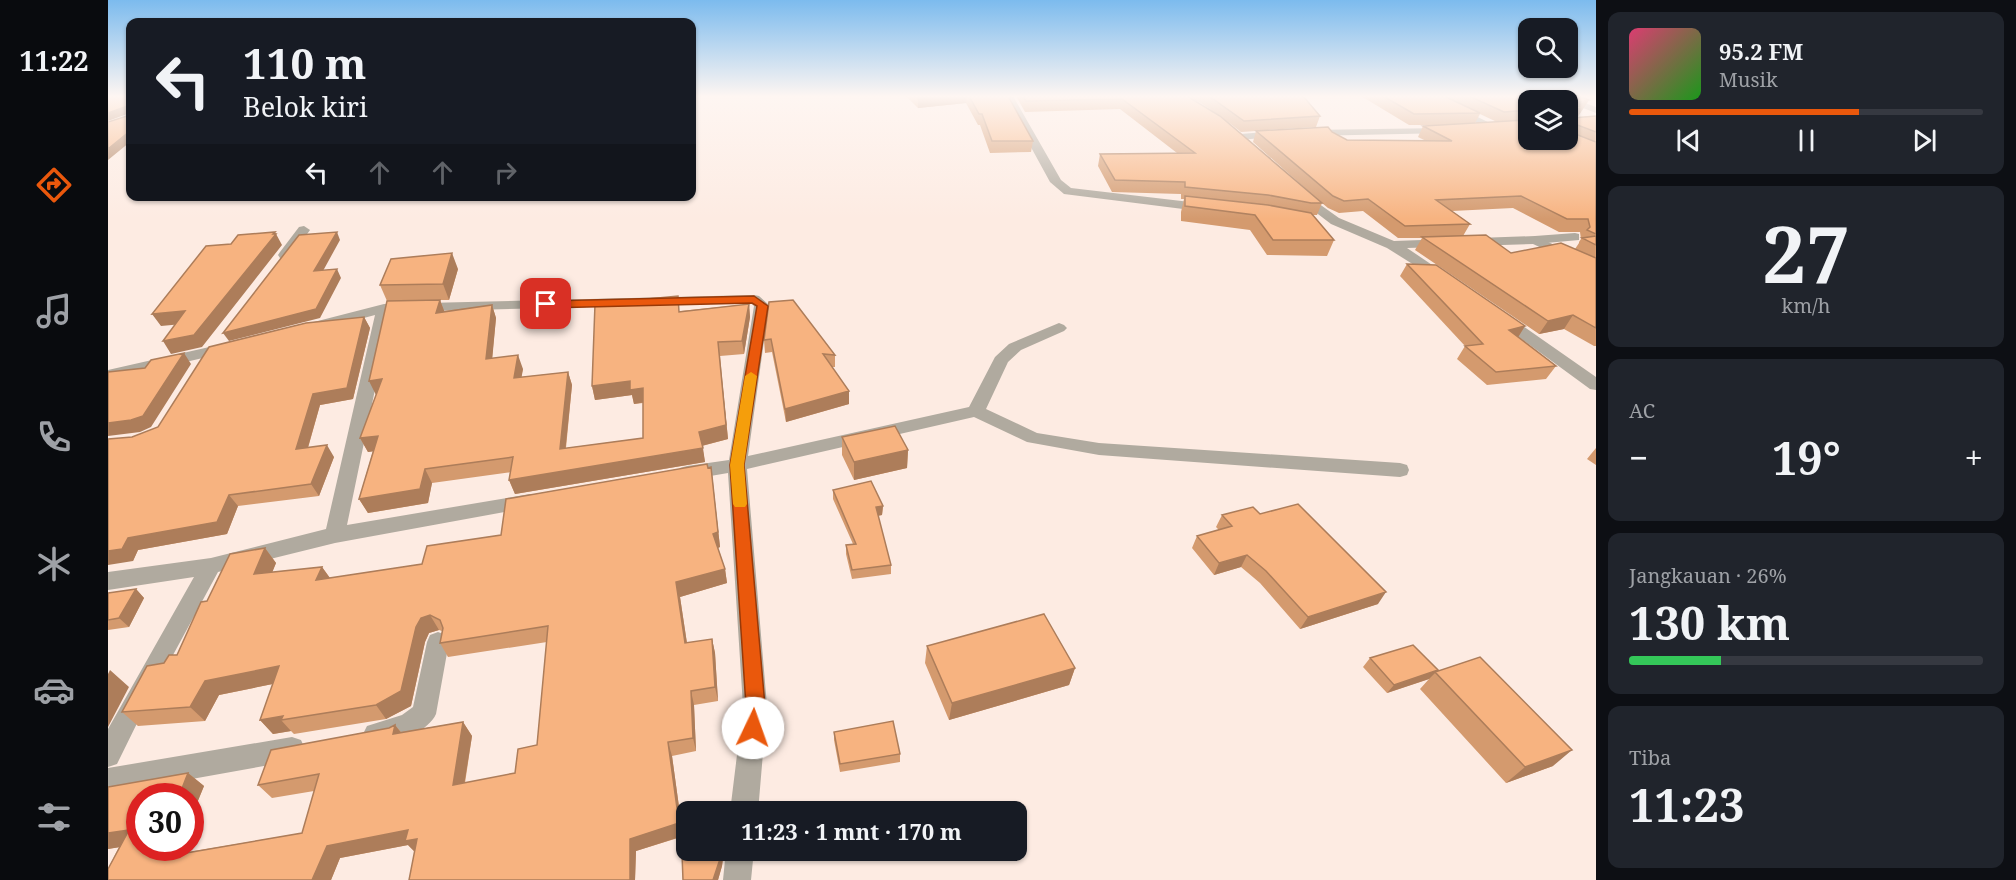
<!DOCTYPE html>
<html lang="id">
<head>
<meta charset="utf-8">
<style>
	body { margin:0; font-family:"Noto Serif",serif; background:#20242c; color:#f1f3f6; height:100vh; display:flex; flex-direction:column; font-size:22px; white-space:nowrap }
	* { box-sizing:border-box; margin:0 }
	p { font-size:20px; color:#9ea1a6 }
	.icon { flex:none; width:33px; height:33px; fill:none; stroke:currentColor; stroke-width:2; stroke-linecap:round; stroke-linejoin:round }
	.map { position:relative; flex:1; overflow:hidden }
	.details { display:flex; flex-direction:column; gap:12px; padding:12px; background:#0d0f14; width:420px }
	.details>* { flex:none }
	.top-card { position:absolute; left:18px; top:18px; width:570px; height:183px; border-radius:12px; box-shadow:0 2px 4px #0004; background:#171b24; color:#f1f3f6; overflow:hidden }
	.fabs { position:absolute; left:1410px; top:18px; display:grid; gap:12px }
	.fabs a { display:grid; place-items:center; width:60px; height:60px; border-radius:12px; background:#171b24; box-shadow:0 2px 4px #0004; font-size:30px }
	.speed { position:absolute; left:18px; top:783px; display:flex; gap:12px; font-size:30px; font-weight:700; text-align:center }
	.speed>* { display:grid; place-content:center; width:78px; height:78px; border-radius:50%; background:#171b24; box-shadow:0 2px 4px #0004; line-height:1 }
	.speed .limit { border:9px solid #d22; background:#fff; color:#111 }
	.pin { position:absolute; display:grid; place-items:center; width:51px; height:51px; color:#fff; margin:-26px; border-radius:12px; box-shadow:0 3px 9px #0006 }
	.me { position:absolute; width:66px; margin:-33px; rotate:3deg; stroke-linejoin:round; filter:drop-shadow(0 0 4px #0008) }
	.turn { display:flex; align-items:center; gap:21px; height:126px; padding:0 18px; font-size:27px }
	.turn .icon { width:78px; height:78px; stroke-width:2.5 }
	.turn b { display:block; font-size:42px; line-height:51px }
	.lanes { display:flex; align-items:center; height:57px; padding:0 18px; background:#0003; justify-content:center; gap:30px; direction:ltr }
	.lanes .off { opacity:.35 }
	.big { font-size:45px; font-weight:700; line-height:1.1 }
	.details .widget { flex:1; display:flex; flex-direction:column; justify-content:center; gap:9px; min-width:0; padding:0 21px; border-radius:12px; background:#20242c }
	.details .dial { align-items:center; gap:0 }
	.dial b { font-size:78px; line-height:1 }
	.song { display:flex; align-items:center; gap:18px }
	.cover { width:72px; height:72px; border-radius:9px; background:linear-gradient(135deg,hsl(340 70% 55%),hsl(120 70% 35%)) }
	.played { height:6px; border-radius:3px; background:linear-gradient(90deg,#ea580c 65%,#363941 65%) }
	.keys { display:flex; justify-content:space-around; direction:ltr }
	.heat { display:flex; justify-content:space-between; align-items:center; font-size:33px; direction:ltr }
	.charge { height:9px; border-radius:4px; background:linear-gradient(90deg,#34c759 26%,#363941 0) }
	.trip { position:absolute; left:568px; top:801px; width:351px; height:60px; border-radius:12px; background:#171b24; box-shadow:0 2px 4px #0004; font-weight:700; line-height:60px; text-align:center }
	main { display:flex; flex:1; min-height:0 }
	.menu { display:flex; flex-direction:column; width:108px; justify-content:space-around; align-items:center; background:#090b0e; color:#9ea1a6 }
	.menu .icon { width:42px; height:42px }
	.menu .on { color:#ea580c }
	.menu b { font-size:27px; color:#f1f3f6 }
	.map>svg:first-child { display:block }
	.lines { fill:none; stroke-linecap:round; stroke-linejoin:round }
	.lane { fill:#b0aa9f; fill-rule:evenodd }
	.street { fill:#b0aa9f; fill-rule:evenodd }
	.wall { fill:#d49a6e; fill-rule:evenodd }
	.shaded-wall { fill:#ad7d5a }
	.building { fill:#f7b380; stroke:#ad7d5a; stroke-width:1.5 }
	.route { fill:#ea580c; stroke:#983908; stroke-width:1.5 }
	.slow { fill:#f59e0b }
</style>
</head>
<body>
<main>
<nav class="menu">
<b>11:22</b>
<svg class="icon on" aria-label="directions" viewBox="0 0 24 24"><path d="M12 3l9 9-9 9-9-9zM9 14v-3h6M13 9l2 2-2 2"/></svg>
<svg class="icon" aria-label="music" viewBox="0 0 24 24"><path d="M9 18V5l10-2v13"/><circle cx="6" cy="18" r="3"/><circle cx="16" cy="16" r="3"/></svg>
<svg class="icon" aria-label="phone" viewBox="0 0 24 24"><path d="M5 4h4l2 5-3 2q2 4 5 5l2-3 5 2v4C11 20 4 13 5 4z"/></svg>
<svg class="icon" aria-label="climate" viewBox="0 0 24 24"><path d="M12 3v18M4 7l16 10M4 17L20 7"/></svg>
<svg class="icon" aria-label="car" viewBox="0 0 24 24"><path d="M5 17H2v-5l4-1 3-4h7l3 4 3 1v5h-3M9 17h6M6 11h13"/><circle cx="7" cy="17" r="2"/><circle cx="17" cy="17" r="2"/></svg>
<svg class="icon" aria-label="filters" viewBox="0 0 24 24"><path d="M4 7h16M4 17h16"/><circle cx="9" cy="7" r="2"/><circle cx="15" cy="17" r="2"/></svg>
</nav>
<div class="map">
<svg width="1488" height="880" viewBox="0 0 1488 880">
	<rect width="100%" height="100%" fill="#fdebe2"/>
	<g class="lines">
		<!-- lane -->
		<path class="lane" d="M1467,233l4,1v6l-44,4 -6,-4 6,-4z"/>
		<!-- street -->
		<path class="street" d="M895,96h10l48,84 10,8 136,16 6,4 -6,4 -143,-18 -14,-12z
			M1314,96h13l65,32 -9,2z
			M1444,96h14l30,11v6z
			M1335,128l5,3 -1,2 -138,3 -5,-3 5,-3z
			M1170,131l4,1v4l-42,4 -5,-3 5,-3z
			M1193,191l38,27 55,23 141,-5 61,28v9l-63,-29 -126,4 43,29 -2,3h-10l-51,-32 -56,-24 -34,-26v-6z
			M196,226l6,4 -20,28h-10l-2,-3 2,-3 19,-25z
			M646,295l5,1 10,9 -21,151 221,-49 26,-50 14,-13 50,-21 5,2 3,3 -3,3 -43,19 -13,12 -22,47 51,24 62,10 301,20 7,2 2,5 -2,5 -7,2 -301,-22 -72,-13 -53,-25 -227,52 20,237 -9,106h-28l13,-106 -15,-233 -41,7 -7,-2 -2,-5 2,-5 7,-2 42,-6 25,-154 -3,-3 -360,9 -44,213 183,-31 7,2 3,5 -3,5 -202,37 -117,29 -71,131 -30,61 -9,3v-38l86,-152 -86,13v-18l103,-14 115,-29 49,-214 -60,16 -5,-2 -3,-3 3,-3 74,-19z
			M1394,313l5,2 89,62v13l-6,-1 -93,-68 -3,-3 3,-3z
			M119,343l8,5 -2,3 -125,29v-10z
			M330,632l8,3 3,7 -13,72c-8,19 -50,36 -69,28l-4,-8 4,-8 35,-11 11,-8 14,-65 3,-7z
			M184,737l9,3 4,9 -4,9 -9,3 -184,33v-26z
			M618,850h28l-3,30h-28z"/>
	</g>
	<!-- wall -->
	<path class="wall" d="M798,96h102l25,45 -2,11 -41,1 -10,-28h-2l-12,-22 -48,5z
		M908,96h287l17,20 -4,11 -49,3 65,2 15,8 79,1 -8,-4 5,-11 18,-1h-32l-48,-29h218l10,4 -12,17 19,-1v230h-2l-30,-17 -25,5 -124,-84 7,-12h-24l-35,-27 -24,2 -11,-5 -6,-5 -5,12h-5l22,25 -7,16 -60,-1 -17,-25 -69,-9v-9l3,-13h-3v-5l-69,-2 -14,-26 2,-12 77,-1 -57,-44 -95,3zM1085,100l6,2 14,9zM1420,100l40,40h-40zM1372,114l17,8 -22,1zM1119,121l14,11 15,-1 -3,11 63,56zM1405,208l46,24h21l1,7 -2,3v1l-4,6 -64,4 -48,-17 7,-12 -18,-13z
		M1299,264l118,62 -7,11 38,29 -10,13 -59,6 -30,-26 8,-13 -65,-70z
		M350,269l-9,31h-9l4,11 48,-6 4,13 -4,40 31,11 -2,8 47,-5 4,13 -6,63 77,-10v-35l-9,1 -2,-9 -37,5 -3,-14 88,-75 69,-7 1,13 -6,37 -24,2 8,83 -26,7 3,16 -190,32 -6,-14 2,-8 -79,11 -4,20 -60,10 -9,-14 14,-48 -5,1 -8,-14 16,-43 11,-94 -7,-16z
		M661,302l66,53v12h-3l17,24v13l-63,18 -14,-70 -7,1 -1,-13z
		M256,317l6,11 -17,71 -33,6 -12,43 26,9 -15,39 -81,10 -11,28 -89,16 -5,11 -1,-124 26,-10z
		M734,437l66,13 -1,18 -53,12 -12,-25z
		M1488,448v17l-9,-6z
		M599,464l1,4 3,-1 2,15 7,65 -2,1 7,21 2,14 -47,14 7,46 25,-4 3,14 3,48 -24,4 2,46 -24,5 10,72 5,-1v23h37l-2,16 -4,14h-35l-2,-43 -45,14 -1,29h-226l6,-28 -7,-7 -68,13 -9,22h-223v-11l11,-22 -11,2v-62l80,-14 16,13 -14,34v-24h-50v52h47l2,1 -1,3 114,-19 12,-42 -42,7 -14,-13 13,-35 118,-22 6,-3 6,7 62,-10 9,14 -7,47 50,-10 3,-24 19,-4 10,-103 -99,15 -8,-14 2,-12 -3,-1 -10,3 -4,9 -14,64 -25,13 -92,15 -3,-3 -18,3 -13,-14 13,-36 -54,11 -14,26 -67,5 -16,-14 25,-46 17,-3 5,-8h8l24,-53 6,-1 23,-47 35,-6 11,15 -4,9 50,-5 8,11 92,-14 5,-18 74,-11 5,-36z
		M725,490l50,16 -1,9 -4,1 13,49v9l-39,5 -6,-25v-9l7,-1 -20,-45z
		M1152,514l118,90 -78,25 -40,-46 -19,-16 -27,8 -22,-27 5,-12 22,-6 -3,-3 6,-12z
		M28,589l8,9 -15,29 -21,3v-37z
		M819,646l148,22 -6,17 -120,35 -24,-57z
		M1262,658l68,12 -2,1 117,95 -47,17 -86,-94 9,-10 -42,14 -24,-26z
		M726,732l66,22v8l-60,10 -6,-32z"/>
	<!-- shaded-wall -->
	<path class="shaded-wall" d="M826,96h33l-1,7 -48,5v-10z
		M1481,100l-12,18 -9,1 3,-16z
		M19,106l3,7 -22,8v-8z
		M1467,124l-6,11h-1v-8z
		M22,131v11l-22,18v-11z
		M167,232l7,13 -80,102 -31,7 -8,-13z
		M229,232l3,8 -22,40 -4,-9z
		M344,253l6,16 -9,31 -6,-16z
		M229,269l4,9 -21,40 -91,23 -6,-8z
		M332,300l5,13h-9z
		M641,304l1,13 -6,37 -2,-13z
		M384,305l4,13 -5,54 -5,-13z
		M77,311l8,12 -32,3 -9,-12z
		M1465,315l-9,14 -25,5 9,-13z
		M256,317l6,11 -17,71 -33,6 -16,56 -8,-12 17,-55z
		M1417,326l-8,13 -8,-9z
		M610,342l10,97 -27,7 -2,-14z
		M76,353l7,11 -40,63 -11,5 -32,4v-13z
		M410,355l5,14 -4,23 -5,-14z
		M460,372l4,13 -8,78 -4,-14z
		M274,379l-6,16 -7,-14z
		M522,381l13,7 3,14 -12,2 -2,-9 -37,5 -3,-14z
		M741,391v13l-63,18 -1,-13z
		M270,436l7,14 -17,2 -8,-14z
		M219,445l7,12 -15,39 -8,-12z
		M595,448l2,14 -190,32 -6,-14z
		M800,450l-1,18 -53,12v-18z
		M603,467l9,80 -5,2 -2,-15z
		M317,469l7,14 -4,20 -60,10 -9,-14z
		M121,495l9,11 -11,28 -89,16 -5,11 -25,4v-14l20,-13z
		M775,506l-1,9 -7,1 1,-9z
		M157,548l11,15 -10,25 -12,-14z
		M1139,555l-6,12 -27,8 5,-12z
		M214,567l10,14 -16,-1z
		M617,569l2,14 -47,14 9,60 -4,-14 -9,-61z
		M28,589l8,9 -15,29 -10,-9z
		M1278,592l-8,12 -78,25 8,-12z
		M322,615l9,15 -10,3 -4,9 -14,64 -25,13 -10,-14 45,-87z
		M604,639l3,14 3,48 -3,-14z
		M171,666l13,14 -73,15 -14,26 -15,-14 15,-26z
		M967,668l-6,17 -120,35 3,-17z
		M2,670l19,17 -21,40v-53z
		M1330,670l-9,9 -42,14 7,-8z
		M583,691l3,14 2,46 -3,-13z
		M175,716l-2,4 10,11 -18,3 -13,-14z
		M355,722l9,14 -10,62 -9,-13z
		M287,725l11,14 -13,-5z
		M560,742l4,14 11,80 -47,15 -1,29h-5v-41z
		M1464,750l-19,16 -47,17 19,-16z
		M80,773l16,13 -14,34v-24h-11z
		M21,830l11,14 -32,5v-16z
		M300,830l9,9v15l-9,-9 -68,13 -9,22h-19l15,-34z
		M59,848h20l2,1 -8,20 -18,-12z
		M613,850h3l-2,16 -4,14h-5z"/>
	<!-- building -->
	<path class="building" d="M0,96h22v35l-22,18v-27l19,-6v-10l-19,7z
		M809,96h17l-16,2z
		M861,96h39l25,45h-41l-10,-27h-3z
		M915,96h164l33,20 102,87h-11l-43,-8 -83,-8v-5l-70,-2 -15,-26 95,-1 -73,-54 -96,2z
		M1101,96h94l17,20 -76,5z
		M1275,96h61l36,17 -66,1z
		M1361,96h110l10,4 -18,3 12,5 -10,1v9l23,-2v16l-21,-8 -7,3v-27h-40v10l-24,2z
		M1420,120v20h40v-9l28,11v92l-9,-4 3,-3 -2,-8h-21l-46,-23 -85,4 34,24 -65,2 -37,-27 -24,2 -11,-5 -77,-65 72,-4 4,5 15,8 105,1 -29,-15z
		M1077,196l83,9 43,8 23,27h-61l-18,-25 -70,-9z
		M167,232l-2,2h3l-82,101 -31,6 22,-30 -33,3 54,-68 25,-2 7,-9z
		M229,232l-23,39 23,-2 -21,40 -93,24 76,-98z
		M1378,235l25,18 50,-10 35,15v70l-23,-13 -25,6 -126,-84z
		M1488,236v9l-14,-7z
		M344,253l-9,31 -63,1 11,-26z
		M1299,264l29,1 89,61 -16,4 47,36 -60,6 -31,-26 18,-2z
		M570,296l1,16 70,-8 -7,37 -24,1 8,83 -27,7 4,16 -194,32 4,-23 -88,12 -5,20 -61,10 19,-63 -18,2 22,-59 -13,2 18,-80 53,-1 -4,13 56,-8 -6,54 32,-4 -4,23 54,-6 -8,77 83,-11v-50l-13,2v-9l-38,5 3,-82z
		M685,300l42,55 -12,-1 26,37 -64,18 -14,-70 -7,1 5,-38z
		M256,317l-17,71 -34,6 -17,55 31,-4 -16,39 -82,11 -12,27 -89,16 -6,11 -14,2v-112l24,-2 26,-10 51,-80 97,-24z
		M76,353l-41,63 -12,4 -23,3v-51l37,-4 6,-8z
		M787,426l13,24 -54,12 -12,-25z
		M599,464l1,4 3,-1 7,65 -5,2 12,35 -49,13 9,61 27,-4 3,48 -24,4 2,47 -25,4 11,81 -49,16v41h-221l8,-41 -12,2 3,-11 -81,16 -15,34h-204v-11l21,-39 -21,3v-46l80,-14 -9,23h-39v52h27l-4,9 139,-24 17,-59 -61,11 13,-35 118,-22 6,-3 -2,9 70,-12 -10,63 62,-12 3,-24 19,-4 11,-119 -108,17 3,-15 -3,-8 -10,-5 -9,3 -5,9 -15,64 -25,14 -95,15 2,-4 -23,4 19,-54 -74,15 -15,26 -68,5 25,-46 17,-3 5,-8h8l24,-53 6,-1 23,-47 35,-6 -11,26 68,-7 -6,13 106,-16 5,-18 74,-11 5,-36z
		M763,481l12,25 -7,1 15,58 -39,5 -6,-25 10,-1 -23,-54z
		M1190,504l88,88 -78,25 -42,-46 -19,-16 -28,8 -22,-27 35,-10 -10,-11 31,-8 7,7z
		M28,589l-17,29 -11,2v-27z
		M936,614l31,54 -123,35 -25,-57z
		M1305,645l25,25 -44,15 -24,-27z
		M1372,657l92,93 -47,17 -90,-95z
		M785,721l7,33 -60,10 -6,-32z
		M579,827v23h34l-1,9 -7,21h-30l-2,-52z"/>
	<!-- sky -->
	<linearGradient id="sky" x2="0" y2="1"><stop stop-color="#7cbbee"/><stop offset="0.44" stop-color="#fef6f2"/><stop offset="1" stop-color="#fef6f2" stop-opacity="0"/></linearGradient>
	<rect width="1488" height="219" fill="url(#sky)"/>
	<!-- route -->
	<path class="route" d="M646,296l14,10 -24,159 21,241 -5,28 -7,2 -7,-2 -3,-6 3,-22 -16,-241 27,-159 -5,-3 -206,5 -5,-4 5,-3z"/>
	<!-- slow -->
	<path class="slow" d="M643,372l6,4 -13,89 3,39 -2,3h-10l-2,-3 -3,-39 15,-89z"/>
</svg>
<div class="fabs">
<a><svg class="icon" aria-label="search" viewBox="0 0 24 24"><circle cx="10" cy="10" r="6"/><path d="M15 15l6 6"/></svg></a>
<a><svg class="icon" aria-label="layers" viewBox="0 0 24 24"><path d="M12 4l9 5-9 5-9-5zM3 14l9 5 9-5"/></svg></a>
</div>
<div class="speed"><div class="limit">30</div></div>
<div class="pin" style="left:438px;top:304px;background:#d93025"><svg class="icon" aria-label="arrive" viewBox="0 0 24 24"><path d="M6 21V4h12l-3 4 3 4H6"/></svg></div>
<svg class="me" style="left:645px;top:728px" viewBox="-20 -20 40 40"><circle r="19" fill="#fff"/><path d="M0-13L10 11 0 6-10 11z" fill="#ea580c"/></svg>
<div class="trip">11:23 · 1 mnt · 170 m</div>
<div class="top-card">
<div class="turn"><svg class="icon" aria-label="left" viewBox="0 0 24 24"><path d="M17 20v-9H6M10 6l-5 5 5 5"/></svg><div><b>110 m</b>Belok kiri</div></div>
<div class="lanes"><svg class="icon" aria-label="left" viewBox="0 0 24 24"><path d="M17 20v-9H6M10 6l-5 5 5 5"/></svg><svg class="icon off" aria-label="ahead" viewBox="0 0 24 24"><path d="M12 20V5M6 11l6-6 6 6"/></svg><svg class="icon off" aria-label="ahead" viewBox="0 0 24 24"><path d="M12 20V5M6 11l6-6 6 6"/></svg><svg class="icon off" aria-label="right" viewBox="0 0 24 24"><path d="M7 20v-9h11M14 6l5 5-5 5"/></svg></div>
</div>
</div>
<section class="details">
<div class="widget">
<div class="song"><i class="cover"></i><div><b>95.2 FM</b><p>Musik</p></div></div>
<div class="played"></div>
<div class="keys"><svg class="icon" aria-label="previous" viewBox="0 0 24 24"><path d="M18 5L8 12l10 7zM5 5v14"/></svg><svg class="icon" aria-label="pause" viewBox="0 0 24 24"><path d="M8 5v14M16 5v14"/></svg><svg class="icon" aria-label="next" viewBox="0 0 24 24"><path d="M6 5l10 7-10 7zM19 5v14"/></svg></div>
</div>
<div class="widget dial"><b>27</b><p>km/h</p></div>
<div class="widget"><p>AC</p>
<div class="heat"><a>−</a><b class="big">19°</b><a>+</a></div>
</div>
<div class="widget"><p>Jangkauan · 26%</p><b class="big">130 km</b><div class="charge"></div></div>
<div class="widget"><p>Tiba</p><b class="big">11:23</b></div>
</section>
</main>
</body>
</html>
